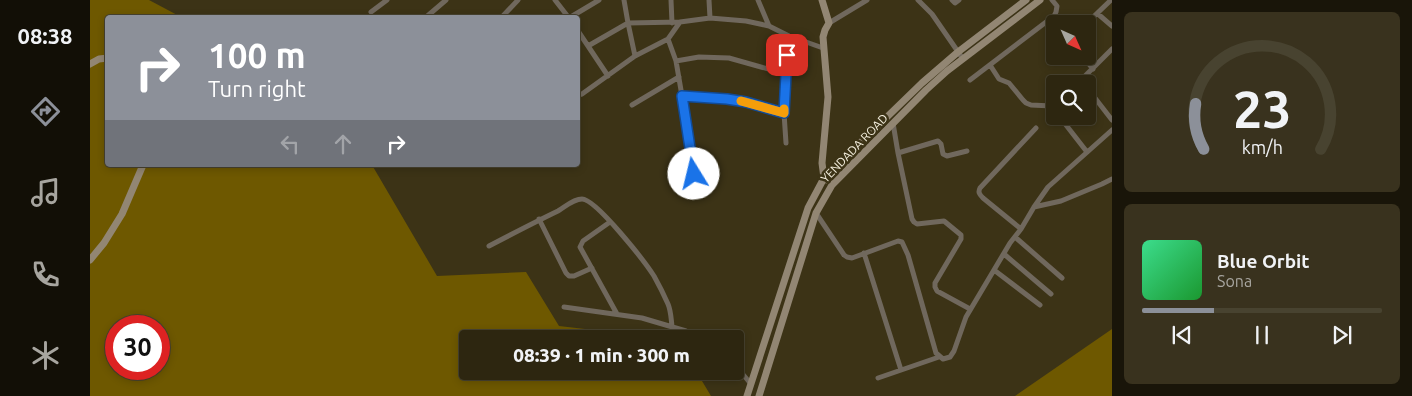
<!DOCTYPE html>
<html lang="en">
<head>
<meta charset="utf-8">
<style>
	body { margin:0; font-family:Ubuntu,sans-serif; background:#39321e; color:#f1f3f6; height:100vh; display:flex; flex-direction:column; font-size:19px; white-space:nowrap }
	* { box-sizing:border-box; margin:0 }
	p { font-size:16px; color:#a7a59f }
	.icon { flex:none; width:28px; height:28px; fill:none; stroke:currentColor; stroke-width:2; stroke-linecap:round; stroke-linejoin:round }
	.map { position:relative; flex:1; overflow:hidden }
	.side { display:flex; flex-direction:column; gap:12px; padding:12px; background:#191509; width:300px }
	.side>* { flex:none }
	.top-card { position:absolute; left:15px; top:15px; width:475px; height:152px; border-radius:5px; box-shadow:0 2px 8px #0003,0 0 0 1px #484330; background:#8c9099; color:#fff; overflow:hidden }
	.needle { width:32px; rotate:135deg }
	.tools { position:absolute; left:956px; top:15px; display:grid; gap:10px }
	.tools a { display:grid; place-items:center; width:50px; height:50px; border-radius:5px; background:#2d2610; box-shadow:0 2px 8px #0003,0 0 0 1px #484330; font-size:25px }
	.speed { position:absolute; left:15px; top:315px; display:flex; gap:10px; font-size:25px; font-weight:700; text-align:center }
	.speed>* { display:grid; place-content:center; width:65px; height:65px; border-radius:50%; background:#2d2610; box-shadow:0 2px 8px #0003,0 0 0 1px #484330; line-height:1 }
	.speed .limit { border:8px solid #d22; background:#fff; color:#111 }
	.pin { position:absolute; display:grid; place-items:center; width:42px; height:42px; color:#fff; margin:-21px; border-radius:10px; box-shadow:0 2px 8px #0006 }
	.me { position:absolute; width:55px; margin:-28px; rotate:351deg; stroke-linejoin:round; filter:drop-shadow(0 0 4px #0008) }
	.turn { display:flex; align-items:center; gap:18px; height:105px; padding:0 20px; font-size:22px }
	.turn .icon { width:65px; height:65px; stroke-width:2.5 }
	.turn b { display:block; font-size:35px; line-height:42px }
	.lanes { display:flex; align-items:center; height:48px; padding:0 20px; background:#0003; justify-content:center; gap:25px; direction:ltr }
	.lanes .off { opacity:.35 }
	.side .widget { flex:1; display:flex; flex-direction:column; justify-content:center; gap:8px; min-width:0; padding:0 18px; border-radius:8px; background:#39321e }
	.side .dial { align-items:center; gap:0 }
	.dial svg { height:130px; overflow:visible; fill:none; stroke:#484330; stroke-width:7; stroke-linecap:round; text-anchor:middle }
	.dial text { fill:#f1f3f6; stroke:none }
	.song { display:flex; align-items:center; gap:15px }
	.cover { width:60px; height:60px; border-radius:8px; background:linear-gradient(135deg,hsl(150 70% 55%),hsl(130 70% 35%)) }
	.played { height:5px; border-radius:2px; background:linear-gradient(90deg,#8c9099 30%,#484330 30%) }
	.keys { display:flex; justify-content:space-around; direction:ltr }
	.trip { position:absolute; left:369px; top:330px; width:285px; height:50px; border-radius:5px; background:#2d2610; box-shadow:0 2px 8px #0003,0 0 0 1px #484330; font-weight:800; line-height:50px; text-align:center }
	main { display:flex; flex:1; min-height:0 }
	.dock { display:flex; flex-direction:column; width:90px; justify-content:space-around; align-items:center; background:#120f06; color:#a7a59f }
	.dock .icon { width:35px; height:35px }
	.dock .selected { color:#8c9099 }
	.dock b { font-size:22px; color:#f1f3f6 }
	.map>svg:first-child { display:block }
	.green { fill:#6e5800; fill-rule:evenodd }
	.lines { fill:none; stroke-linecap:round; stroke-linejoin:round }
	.street { stroke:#70685d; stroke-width:5 }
	.secondary { stroke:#928673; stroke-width:7 }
	.route-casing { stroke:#114b97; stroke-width:12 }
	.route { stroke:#1a73e8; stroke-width:9 }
	.slow { stroke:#f59e0b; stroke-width:9 }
	.labels { text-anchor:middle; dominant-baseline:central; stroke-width:5; stroke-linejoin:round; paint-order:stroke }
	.street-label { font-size:12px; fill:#f3eedd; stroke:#3c3316 }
</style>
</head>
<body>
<main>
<nav class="dock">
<b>08:38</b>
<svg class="icon selected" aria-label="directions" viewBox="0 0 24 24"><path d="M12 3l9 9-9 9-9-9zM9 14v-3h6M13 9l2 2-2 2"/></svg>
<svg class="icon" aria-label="music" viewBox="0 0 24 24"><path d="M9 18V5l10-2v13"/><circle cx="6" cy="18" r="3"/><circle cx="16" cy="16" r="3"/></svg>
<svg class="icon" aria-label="phone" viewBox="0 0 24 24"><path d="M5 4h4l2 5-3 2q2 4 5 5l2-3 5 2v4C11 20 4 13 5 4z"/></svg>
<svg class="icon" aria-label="climate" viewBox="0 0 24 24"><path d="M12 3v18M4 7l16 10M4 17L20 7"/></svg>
</nav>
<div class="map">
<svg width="1022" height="396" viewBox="0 0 1022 396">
	<rect width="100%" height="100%" fill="#3c3316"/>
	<!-- green -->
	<path class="green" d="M0,0h59l32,17 -73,1v147h264l65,111 89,-4 33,54 61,7 24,6h-176v32h228l15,25h-621zM26,326h43v43h-43z
		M1022,329v67h-97z"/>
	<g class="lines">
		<!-- street -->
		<path class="street" d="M465,0l14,18
			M581,0l1,23
			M668,0l11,26
			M828,0l14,14 31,45
			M862,0l3,3 4,-3
			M281,12l16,-12
			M1008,14l14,12
			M335,18l21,-18
			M411,18l17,-18
			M479,18l30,-18
			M620,18l36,3 23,5 20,10 34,12
			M739,23l38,-23
			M996,24l25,-24
			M488,31l30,45
			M578,39l8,22 6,35 45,3 19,3 38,11 5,-77
			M498,46l40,-23 -4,-23
			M545,56l-7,-33 52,-1
			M992,56l11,13
			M586,61l23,-4 30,1 57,16
			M900,65l9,14 10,4 14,17 3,3 5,2 21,1
			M880,80l84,-64 2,-4 1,-6 -5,-6
			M994,84l-3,-4 31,-31
			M998,89l24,31
			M488,95l4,-1 53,-38 33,-17 12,-17 30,-4 -1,-18
			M592,96l12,78
			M965,101l-3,5 3,4
			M542,105l47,-28
			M694,113l2,30
			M969,116l28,36
			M803,123l5,30
			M877,151l-20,5 -4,-2 -2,-10 -3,-3 -40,12 14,66 2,3 3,2 27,-3 17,14v4l-26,44v4l2,4 33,18
			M944,207l27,-6 41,-17 10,-5
			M726,213l28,42 3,2 5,1 46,-17 4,1 6,13 28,98 7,6 7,-2 4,-6 12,-34 44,-74 11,-14 13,-22 14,-20 64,-57
			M449,219l27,54 3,3h5l18,-8
			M520,222l-27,19 -3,6 37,67
			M931,229l-38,-31c-4,-4 -5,-6 -3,-10l56,-60
			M925,237l47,41
			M399,246c23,-12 46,-24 69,-35 7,-4 15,-12 24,-12 14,0 63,63 72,77 5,9 10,19 14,28 3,7 3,15 4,22
			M774,253l37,117
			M914,254l47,40
			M904,270l46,35
			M474,307l78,11 44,13 19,8
			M645,365l16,19
			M788,378l61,-21"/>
		<!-- secondary -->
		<path class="secondary" d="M732,0l7,23 -4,7 -2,7 5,60 -6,66 2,15 3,2
			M0,64l9,-5 9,-1
			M0,260l14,-17 18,-29 21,-49
			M657,396l61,-188 16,-30 98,-95 36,-31 68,-52
			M669,396l57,-183 16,-28 94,-95 21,-19 93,-71"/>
	</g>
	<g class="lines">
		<!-- route casing -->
		<g class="route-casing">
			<path id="route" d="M604,174l-12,-78 45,3 19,3 38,11 3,-58"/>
		</g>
		<!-- route -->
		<use href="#route" class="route"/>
		<!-- slow -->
		<path class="slow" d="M651,101l43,12v-4"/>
	</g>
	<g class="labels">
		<!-- street labels -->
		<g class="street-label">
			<text transform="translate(764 148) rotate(-46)">YENDADA ROAD</text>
		</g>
	</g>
</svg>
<div class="tools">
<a><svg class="needle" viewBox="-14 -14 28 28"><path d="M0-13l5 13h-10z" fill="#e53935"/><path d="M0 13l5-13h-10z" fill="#a7a59f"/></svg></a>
<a><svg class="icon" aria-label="search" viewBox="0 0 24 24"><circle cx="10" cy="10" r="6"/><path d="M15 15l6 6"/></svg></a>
</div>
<div class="speed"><div class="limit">30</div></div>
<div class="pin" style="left:697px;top:55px;background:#d93025"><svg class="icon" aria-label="arrive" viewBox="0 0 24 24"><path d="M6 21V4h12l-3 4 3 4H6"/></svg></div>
<svg class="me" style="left:604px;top:174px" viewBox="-20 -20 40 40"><circle r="19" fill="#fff"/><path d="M0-13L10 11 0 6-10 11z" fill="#1a73e8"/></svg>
<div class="trip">08:39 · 1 min · 300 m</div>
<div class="top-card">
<div class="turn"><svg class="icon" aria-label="right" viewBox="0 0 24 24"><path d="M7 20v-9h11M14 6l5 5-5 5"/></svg><div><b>100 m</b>Turn right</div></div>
<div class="lanes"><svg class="icon off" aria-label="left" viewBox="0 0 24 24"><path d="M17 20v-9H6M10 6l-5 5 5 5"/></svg><svg class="icon off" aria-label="ahead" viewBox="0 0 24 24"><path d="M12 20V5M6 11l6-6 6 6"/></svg><svg class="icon" aria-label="right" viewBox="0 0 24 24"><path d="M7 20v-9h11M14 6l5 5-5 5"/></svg></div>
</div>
</div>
<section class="side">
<div class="widget dial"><svg viewBox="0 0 100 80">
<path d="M14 69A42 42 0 1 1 86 69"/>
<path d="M14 69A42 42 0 0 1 9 41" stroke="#8c9099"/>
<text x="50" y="56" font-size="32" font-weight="700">23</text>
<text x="50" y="72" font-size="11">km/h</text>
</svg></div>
<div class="widget">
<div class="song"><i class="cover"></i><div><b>Blue Orbit</b><p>Sona</p></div></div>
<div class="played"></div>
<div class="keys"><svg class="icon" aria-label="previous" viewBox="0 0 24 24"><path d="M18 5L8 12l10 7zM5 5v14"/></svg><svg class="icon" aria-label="pause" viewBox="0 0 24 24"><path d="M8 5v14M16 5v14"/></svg><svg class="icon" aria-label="next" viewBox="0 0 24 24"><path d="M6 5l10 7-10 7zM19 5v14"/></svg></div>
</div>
</section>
</main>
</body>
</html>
